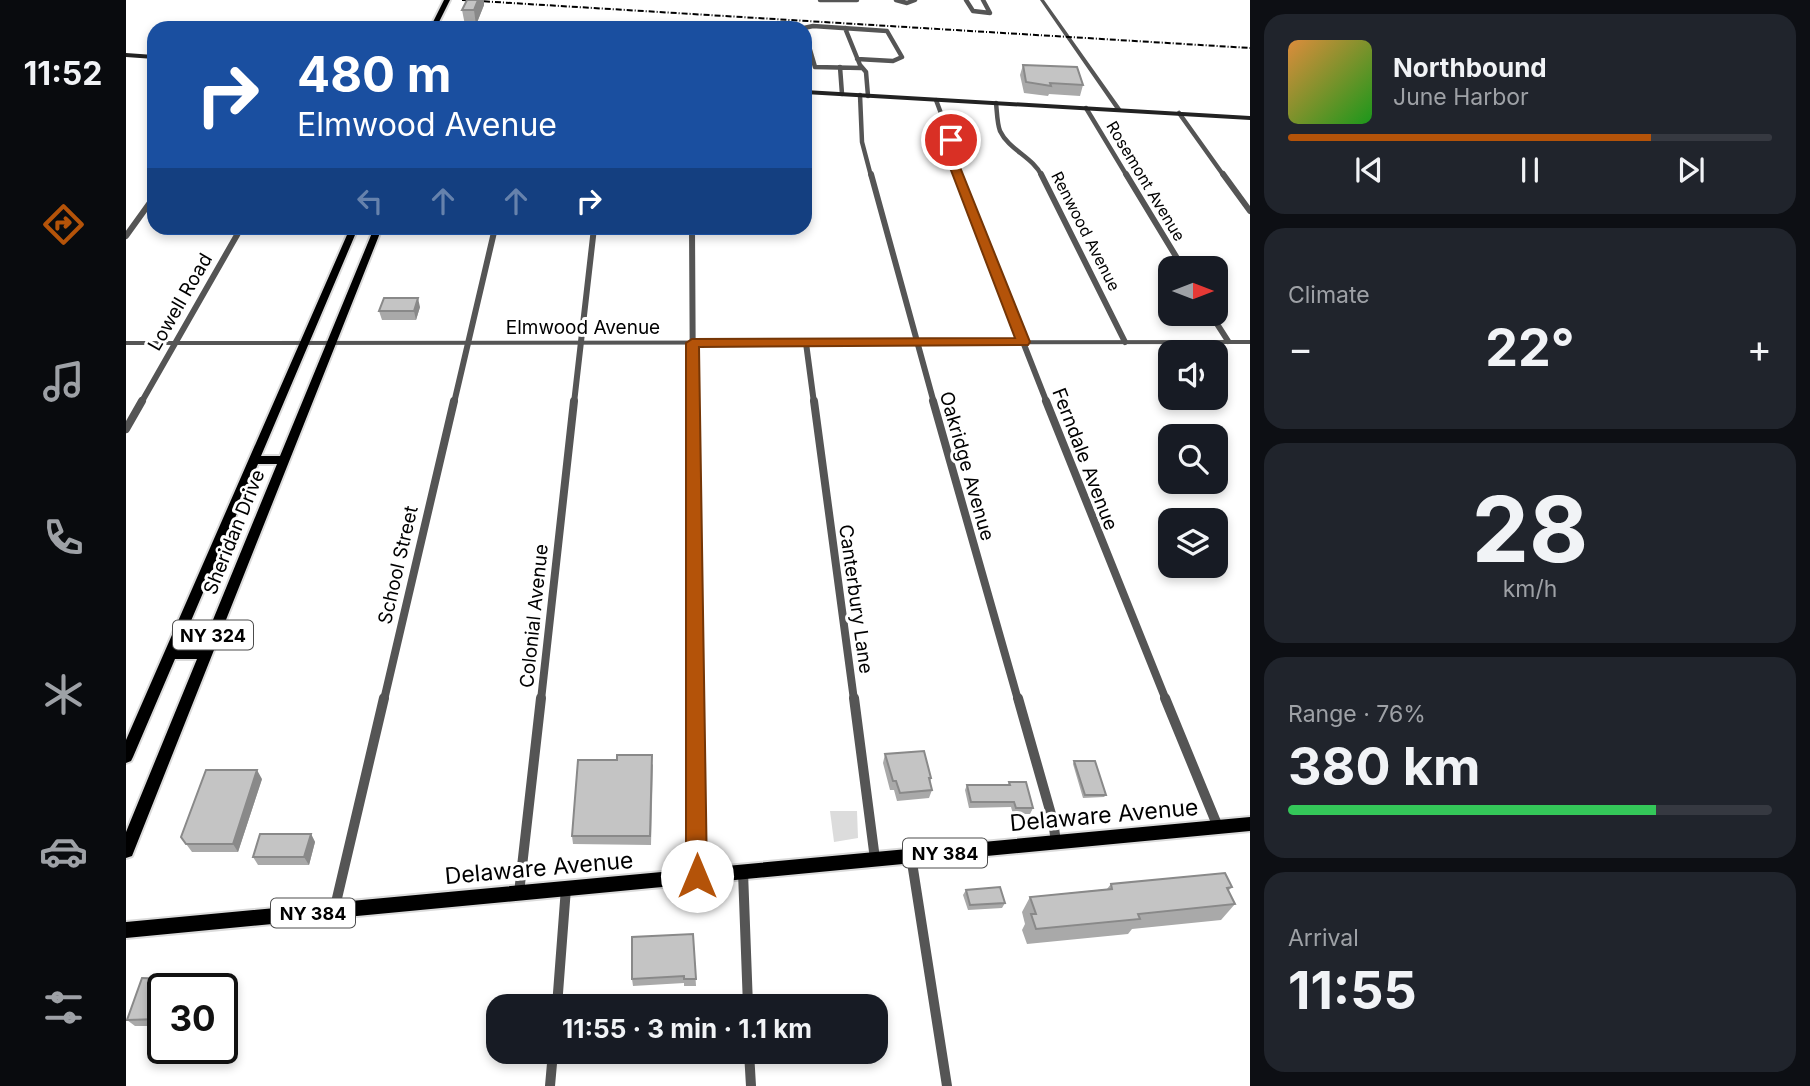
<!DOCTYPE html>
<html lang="en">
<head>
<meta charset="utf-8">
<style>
	body { margin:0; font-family:Inter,sans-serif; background:#20242c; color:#f1f3f6; height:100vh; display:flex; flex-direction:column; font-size:26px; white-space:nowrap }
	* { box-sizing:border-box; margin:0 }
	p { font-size:23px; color:#9ea1a6 }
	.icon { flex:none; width:38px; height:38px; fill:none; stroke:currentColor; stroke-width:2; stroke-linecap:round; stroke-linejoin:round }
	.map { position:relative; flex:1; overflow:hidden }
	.panel { display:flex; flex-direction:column; gap:14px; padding:14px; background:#0d0f14; width:560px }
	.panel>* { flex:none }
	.hud { position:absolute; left:21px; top:21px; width:665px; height:214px; border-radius:21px; box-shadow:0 4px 10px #0003; background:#1a4fa0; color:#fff; overflow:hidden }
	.needle { width:46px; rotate:90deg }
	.buttons { position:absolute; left:1032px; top:256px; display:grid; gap:14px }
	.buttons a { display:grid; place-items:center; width:70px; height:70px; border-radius:14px; background:#171b24; box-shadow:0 4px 10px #0003; font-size:35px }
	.speed { position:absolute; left:21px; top:973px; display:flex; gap:14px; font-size:35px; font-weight:700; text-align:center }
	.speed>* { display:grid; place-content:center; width:91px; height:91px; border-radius:50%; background:#171b24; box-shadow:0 4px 10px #0003; line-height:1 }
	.speed .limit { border:4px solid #111; border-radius:10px; background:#fff; color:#111 }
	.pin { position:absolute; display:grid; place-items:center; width:60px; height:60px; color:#fff; margin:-30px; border:4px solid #fff; border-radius:50%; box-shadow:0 2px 7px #0007 }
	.me { position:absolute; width:77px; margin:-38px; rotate:0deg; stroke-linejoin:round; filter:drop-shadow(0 0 5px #0008) }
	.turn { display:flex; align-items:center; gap:24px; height:147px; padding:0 35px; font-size:32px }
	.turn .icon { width:91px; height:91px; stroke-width:2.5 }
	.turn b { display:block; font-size:49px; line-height:60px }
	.lanes { display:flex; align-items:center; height:66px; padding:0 35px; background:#0003; justify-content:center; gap:35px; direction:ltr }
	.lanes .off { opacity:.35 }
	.big { font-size:52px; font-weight:700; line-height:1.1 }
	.panel .card { flex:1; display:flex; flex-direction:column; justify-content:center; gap:10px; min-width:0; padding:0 24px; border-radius:21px; background:#20242c }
	.panel .dial { align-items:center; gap:0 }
	.dial b { font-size:91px; line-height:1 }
	.song { display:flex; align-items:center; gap:21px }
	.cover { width:84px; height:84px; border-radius:10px; background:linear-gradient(135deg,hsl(30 70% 55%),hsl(120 70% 35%)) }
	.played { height:7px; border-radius:4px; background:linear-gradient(90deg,#b45309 75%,#363941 75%) }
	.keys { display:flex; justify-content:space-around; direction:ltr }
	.heat { display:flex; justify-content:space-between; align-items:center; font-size:38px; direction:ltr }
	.charge { height:10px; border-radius:5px; background:linear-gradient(90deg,#34c759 76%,#363941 0) }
	.trip { position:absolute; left:360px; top:994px; width:402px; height:70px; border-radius:21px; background:#171b24; box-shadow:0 4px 10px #0003; font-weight:700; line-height:70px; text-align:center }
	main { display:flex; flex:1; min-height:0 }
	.tab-bar { display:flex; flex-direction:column; width:126px; justify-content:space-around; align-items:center; background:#090b0e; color:#9ea1a6 }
	.tab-bar .icon { width:49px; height:49px }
	.tab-bar .on { color:#b45309 }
	.tab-bar b { font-size:32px; color:#f1f3f6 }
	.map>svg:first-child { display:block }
	.green { fill:#dcdcdc }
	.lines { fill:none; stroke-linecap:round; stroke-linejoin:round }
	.primary-casing { stroke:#dbdbdb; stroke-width:4 }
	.minor-far3 { stroke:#555; stroke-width:4.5 }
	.minor-far2 { stroke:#555; stroke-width:6 }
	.minor-far1 { stroke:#555; stroke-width:8 }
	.minor { stroke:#555; stroke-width:10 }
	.tertiary { fill:#555; fill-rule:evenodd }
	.secondary { fill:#222; fill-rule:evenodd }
	.primary { fill:#000; fill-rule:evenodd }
	.rail { stroke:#000; stroke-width:2; stroke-dasharray:6 2 1 2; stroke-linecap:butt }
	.wall { fill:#a9a9a9 }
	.shaded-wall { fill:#898989 }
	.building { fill:#c4c4c4; stroke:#898989; stroke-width:2 }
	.route { fill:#b45309; stroke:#753606; stroke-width:2 }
	.labels { text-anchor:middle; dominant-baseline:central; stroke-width:6; stroke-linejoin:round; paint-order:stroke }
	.far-street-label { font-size:16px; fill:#000; stroke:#fff }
	.shield { fill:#fff; stroke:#4c4c4c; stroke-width:2 }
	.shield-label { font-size:18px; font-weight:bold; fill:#000 }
	.street-label { font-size:19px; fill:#000; stroke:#fff }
	.near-street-label { font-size:23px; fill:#000; stroke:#fff }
</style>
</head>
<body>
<main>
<nav class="tab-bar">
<b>11:52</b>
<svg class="icon on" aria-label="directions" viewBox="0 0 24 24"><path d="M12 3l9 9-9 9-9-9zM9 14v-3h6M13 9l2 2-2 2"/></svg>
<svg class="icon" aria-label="music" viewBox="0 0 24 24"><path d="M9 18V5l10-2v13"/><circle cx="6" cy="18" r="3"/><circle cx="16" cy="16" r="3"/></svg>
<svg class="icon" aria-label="phone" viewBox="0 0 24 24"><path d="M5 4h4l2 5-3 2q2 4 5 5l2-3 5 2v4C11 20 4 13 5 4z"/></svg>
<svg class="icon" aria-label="climate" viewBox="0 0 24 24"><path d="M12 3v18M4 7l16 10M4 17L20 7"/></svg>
<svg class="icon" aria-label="car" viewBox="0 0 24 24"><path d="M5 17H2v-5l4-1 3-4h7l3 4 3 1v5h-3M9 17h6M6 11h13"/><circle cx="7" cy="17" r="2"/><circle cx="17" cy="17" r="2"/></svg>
<svg class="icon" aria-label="filters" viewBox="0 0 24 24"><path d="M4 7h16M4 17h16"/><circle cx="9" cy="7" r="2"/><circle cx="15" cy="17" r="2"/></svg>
</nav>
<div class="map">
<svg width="1124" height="1086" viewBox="0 0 1124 1086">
	<rect width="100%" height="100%" fill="#fff"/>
	<!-- green -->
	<path class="green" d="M704,811h27l1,27 -24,4z"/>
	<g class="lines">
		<!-- primary casing -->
		<g class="primary-casing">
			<path id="primary" d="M318,0h6l-14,28h-6z
				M224,228h8l-97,228h19l94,-228h8l-248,623 -2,5 -6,2v-26l71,-173h-22l-42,98 -2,4 -5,2v-23zM132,464h19l-76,185h-22z
				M1124,817v14l-1124,107v-16z"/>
		</g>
		<!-- minor-far3 -->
		<path class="minor-far3" d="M694,0h37
			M770,0l11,3 8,-3
			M840,0l7,11 17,2 -7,-13
			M678,28l9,-2 74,5 15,26 -9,4 -36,-2
			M719,28l15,37 6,7 2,24
			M679,33l10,34 46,1
			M714,67l2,27
			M734,95l2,47 9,34
			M810,100l15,40 -2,12 9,24
			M870,103c1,8 1,20 4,28 9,19 33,26 42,45
			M960,108l41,68
			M1053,113l45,63"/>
		<!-- minor-far2 -->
		<path class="minor-far2" d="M745,174l63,229
			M831,174l90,229
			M915,174l84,168
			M1000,174l57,94
			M1097,174l27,37
			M566,228l1,175
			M0,236l28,-39
			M1084,313l18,28
			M680,343l8,60
			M15,403l100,-175
			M328,403l41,-175
			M448,403l20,-175"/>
		<!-- minor-far1 -->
		<path class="minor-far1" d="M567,401l3,299
			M688,401l40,299
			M807,401l85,299
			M920,401l120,299
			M0,429l16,-28
			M258,700l70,-299
			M415,700l33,-299"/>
		<!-- minor -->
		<path class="minor" d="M570,698l1,178
			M728,698l21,161
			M892,698l35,123 3,21
			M1039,698l53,129
			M785,856l36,230
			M617,872l5,134
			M393,893l22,-195
			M208,911l50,-213
			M431,1006l9,-118
			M623,1052l2,34
			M424,1086l3,-34"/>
		<!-- tertiary -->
		<path class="tertiary" d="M914,0h4l78,110 -1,1h-4z
			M1124,340v4l-1124,1v-4z"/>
		<!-- secondary -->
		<path class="secondary" d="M0,53l28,2v4l-28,-2z
			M679,90l445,26v4l-445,-26z"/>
		<!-- primary -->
		<use href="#primary" class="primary"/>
		<!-- rail -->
		<path class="rail" d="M336,0l788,48"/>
	</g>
	<!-- wall -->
	<path class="wall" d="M341,0h17v5l-8,20h-11l-3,-15z
		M897,65l60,20 -3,11 -31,-2 -1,2 -24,-3 -4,-18z
		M294,307l-4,13h-34l-3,-9z
		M759,754l46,24 -1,5 2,7 -3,8 -32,3 -3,-11h-4l-7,-27z
		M948,761l32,34 -2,2 -21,1 -10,-34z
		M527,764l-2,81 -78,-1 -1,-8z
		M136,779l-24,73h-46l-11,-15z
		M883,782l24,26 -3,6h-17l-2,-7 -42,1 -4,-18 2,-5h41z
		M185,834l4,8 -6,23h-51l-5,-8z
		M985,884l121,3 -4,4 7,13 -14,16 -89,9 -4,5 -101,10 -5,-14 3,-6 -3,-12 8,-15 77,-8z
		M840,890l39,13 -3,5 -34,2 -5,-15z
		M567,934l3,52h-12v-3l-51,3 -1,-7z
		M16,978l28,1 7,8v2h-14v37h-28l-8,-6z"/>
	<!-- shaded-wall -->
	<path class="shaded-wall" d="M352,0h6v5l-8,20 -2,-15z
		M292,298l2,9 -4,13 -2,-9z
		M131,770l5,9 -24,73 -5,-8z
		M185,834l4,8 -6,23 -5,-8z
		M44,979l7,8v2h-9z
		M37,1008v14l-3,-3z"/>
	<!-- building -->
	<path class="building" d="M341,0h11l-4,10h-12z
		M897,65l54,2 6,18 -33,-2 1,3 -25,-4z
		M258,298h34l-4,13h-35z
		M798,751l7,27h-2l3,12 -32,3 -4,-12h-3l-8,-27z
		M491,755h35l-2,81h-78l6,-76h39z
		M948,761h21l11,34h-21z
		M80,770h51l-24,74h-47l-5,-7z
		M883,782h17l7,26h-17l-2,-6h-43l-4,-17h43z
		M134,834h51l-7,23h-51z
		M1099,873l7,14 -5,1 8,16 -97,10 2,5 -104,10 -5,-15h5l-6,-17 82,-8 -1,-5z
		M874,887l5,16 -35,2 -4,-15z
		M567,934l3,45h-12v-3l-52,3v-42z
		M16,978l28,1 -2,10h-5v19l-3,11 -33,1z
		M459,1000h14v6h-19z"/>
	<!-- route -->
	<path class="route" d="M825,137l6,3 -3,12 76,190 -2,3 -329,2 8,529 -3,7 -7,3 -8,-3 -3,-7v-533l6,-4 323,-1 -71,-186 2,-12z"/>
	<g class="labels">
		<!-- far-street labels -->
		<g class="far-street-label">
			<text transform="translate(1020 181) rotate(59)">Rosemont Avenue</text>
			<text transform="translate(960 231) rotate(63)">Renwood Avenue</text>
		</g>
		<!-- shield labels -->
		<g class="shield">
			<rect x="47" y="620.5" width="80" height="29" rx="5"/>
			<rect x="777" y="838.5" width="84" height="29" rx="5"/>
			<rect x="145" y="898.5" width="84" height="29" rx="5"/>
		</g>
		<g class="shield-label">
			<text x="87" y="635">NY 324</text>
			<text x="819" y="853">NY 384</text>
			<text x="187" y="913">NY 384</text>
		</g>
		<!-- street labels -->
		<g class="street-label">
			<text transform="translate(54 302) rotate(-60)">Lowell Road</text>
			<text x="457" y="327">Elmwood Avenue</text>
			<text transform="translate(959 459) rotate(69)">Ferndale Avenue</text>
			<text transform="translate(841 466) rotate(74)">Oakridge Avenue</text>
			<text transform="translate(108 532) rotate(-68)">Sheridan Drive</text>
			<text transform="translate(272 565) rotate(-77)">School Street</text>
			<text transform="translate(730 599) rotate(82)">Canterbury Lane</text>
			<text transform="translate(408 616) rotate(-84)">Colonial Avenue</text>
		</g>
		<!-- near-street labels -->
		<g class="near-street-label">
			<text transform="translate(978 815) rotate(-5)">Delaware Avenue</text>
			<text transform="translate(413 868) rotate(-5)">Delaware Avenue</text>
		</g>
	</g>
</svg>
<div class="buttons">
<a><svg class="needle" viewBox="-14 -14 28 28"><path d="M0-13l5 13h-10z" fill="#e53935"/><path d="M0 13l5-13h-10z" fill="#9ea1a6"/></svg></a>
<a><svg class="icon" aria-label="sound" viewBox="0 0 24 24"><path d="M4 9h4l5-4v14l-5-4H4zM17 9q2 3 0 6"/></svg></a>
<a><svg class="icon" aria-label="search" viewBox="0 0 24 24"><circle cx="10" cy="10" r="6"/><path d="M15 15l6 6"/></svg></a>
<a><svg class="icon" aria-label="layers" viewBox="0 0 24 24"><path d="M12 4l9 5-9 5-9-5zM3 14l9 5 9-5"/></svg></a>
</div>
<div class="speed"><div class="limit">30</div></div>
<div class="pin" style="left:825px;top:140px;background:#d93025"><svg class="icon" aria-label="arrive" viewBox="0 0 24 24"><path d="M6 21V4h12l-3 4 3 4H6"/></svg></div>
<svg class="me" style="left:571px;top:876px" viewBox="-20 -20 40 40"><circle r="19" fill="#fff"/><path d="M0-13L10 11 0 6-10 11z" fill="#b45309"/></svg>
<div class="trip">11:55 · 3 min · 1.1 km</div>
<div class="hud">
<div class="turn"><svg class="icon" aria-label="right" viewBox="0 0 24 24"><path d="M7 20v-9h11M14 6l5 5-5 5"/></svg><div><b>480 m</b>Elmwood Avenue</div></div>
<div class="lanes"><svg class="icon off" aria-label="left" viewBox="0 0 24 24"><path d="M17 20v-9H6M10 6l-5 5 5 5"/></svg><svg class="icon off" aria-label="ahead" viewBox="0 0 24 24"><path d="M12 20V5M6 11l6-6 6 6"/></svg><svg class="icon off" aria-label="ahead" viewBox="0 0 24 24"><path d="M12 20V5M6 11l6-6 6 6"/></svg><svg class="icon" aria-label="right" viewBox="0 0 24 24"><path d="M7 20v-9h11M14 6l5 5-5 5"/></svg></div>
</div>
</div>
<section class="panel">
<div class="card">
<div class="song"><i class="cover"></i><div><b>Northbound</b><p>June Harbor</p></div></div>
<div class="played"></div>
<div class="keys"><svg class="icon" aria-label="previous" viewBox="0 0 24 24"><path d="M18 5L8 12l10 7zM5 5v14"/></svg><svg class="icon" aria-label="pause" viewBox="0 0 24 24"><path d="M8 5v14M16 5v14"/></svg><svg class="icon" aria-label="next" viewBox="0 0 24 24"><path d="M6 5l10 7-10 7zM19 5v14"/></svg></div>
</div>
<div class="card"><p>Climate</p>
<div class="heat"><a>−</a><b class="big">22°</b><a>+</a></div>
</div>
<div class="card dial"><b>28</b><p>km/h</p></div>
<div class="card"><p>Range · 76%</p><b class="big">380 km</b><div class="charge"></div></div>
<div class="card"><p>Arrival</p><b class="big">11:55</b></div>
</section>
</main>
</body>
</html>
